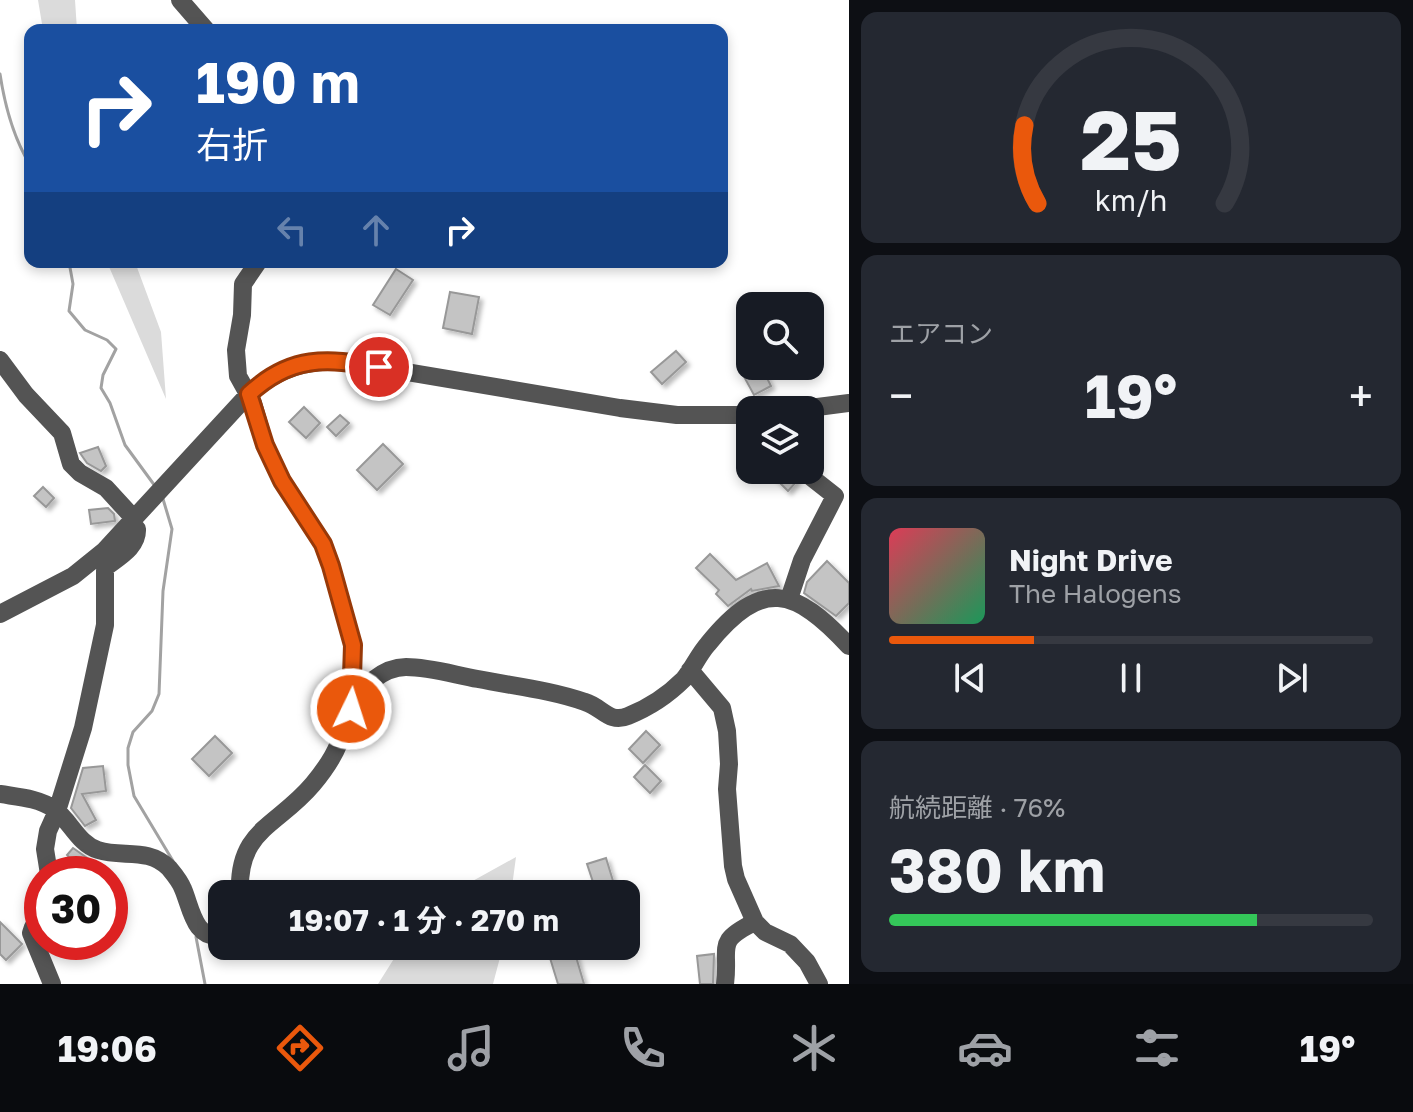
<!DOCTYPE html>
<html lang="ja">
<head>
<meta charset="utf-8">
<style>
	body { margin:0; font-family:"Golos Text","Noto Sans JP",sans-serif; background:#242831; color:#f1f3f6; height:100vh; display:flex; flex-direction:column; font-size:30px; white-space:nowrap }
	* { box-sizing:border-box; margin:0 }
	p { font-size:26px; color:#9ea1a6 }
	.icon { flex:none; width:44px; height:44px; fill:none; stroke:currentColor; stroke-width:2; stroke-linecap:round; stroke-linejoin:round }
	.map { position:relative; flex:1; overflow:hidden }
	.details { display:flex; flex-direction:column; gap:12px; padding:12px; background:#0d0f14; width:564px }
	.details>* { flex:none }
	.banner { position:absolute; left:24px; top:24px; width:704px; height:244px; border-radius:16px; box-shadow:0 4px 12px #0003; background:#1a4fa0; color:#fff; overflow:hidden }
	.fabs { position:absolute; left:736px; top:292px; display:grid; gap:16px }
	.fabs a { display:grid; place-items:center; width:88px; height:88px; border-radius:16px; background:#171b24; box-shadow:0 4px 12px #0003; font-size:40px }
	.speed { position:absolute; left:24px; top:856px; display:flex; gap:16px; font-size:40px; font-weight:700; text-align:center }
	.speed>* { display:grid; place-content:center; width:104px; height:104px; border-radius:50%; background:#171b24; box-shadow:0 4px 12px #0003; line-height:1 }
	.speed .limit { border:12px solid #d22; background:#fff; color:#111 }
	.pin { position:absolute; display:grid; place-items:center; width:68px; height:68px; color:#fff; margin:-34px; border:4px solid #fff; border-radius:50%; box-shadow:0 2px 8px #0007 }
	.me { position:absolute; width:88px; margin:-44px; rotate:4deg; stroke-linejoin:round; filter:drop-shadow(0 0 6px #0008) }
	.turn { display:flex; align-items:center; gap:28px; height:168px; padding:0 40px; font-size:36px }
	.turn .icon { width:104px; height:104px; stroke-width:2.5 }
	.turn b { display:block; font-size:56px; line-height:68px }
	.lanes { display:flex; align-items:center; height:76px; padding:0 40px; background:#0003; justify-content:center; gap:40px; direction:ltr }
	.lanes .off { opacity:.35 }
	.big { font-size:60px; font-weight:700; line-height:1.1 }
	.details .card { flex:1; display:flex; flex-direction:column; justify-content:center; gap:12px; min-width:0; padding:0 28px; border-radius:16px; background:#242831 }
	.details .dial { align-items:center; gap:0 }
	.dial svg { height:208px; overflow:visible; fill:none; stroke:#363941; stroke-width:7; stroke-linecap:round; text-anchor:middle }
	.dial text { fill:#f1f3f6; stroke:none }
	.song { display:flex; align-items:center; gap:24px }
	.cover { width:96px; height:96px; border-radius:12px; background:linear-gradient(135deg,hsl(350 70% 55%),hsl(150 70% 35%)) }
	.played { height:8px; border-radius:4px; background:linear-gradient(90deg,#ea580c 30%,#363941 30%) }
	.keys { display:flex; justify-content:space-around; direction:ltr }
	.heat { display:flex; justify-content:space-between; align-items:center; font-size:44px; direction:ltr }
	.charge { height:12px; border-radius:6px; background:linear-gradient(90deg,#34c759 76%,#363941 0) }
	.trip { position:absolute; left:208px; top:880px; width:432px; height:80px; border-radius:16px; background:#171b24; box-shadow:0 4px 12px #0003; font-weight:700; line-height:80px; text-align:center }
	.tabs { display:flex; height:128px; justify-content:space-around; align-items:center; background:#090b0e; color:#9ea1a6 }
	.tabs .icon { width:56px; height:56px }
	.tabs .on { color:#ea580c }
	.tabs b { font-size:36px; color:#f1f3f6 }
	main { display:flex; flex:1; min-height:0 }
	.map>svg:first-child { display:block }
	.green { fill:#dbdbdb }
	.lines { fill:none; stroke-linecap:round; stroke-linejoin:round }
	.stream { stroke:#a2a2a2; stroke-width:3 }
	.building { fill:#c4c4c4; stroke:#989898; stroke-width:2; filter:url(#shadow) }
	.minor { stroke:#545454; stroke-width:18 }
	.route-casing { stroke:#983908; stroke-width:20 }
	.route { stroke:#ea580c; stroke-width:14 }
</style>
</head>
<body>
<main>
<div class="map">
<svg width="849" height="984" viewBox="0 0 849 984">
	<defs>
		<filter id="shadow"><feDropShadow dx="3.5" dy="3.5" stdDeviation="2" flood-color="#0004"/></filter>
	</defs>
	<rect width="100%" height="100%" fill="#fff"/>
	<!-- green -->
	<path class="green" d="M38,0h37l2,30h-34z
		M107,262h28l26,70 5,67z
		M516,857l-5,37h-55l13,-11z
		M402,946h101l-10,38h-115z"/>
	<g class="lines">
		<!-- stream -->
		<path class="stream" d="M0,74c5,33 13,63 30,91
			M69,262l4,22 -4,27 16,19 22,10 9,9 -13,26 -2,13 9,15 15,42 30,41
			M163,499l9,30 -9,62 -4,103 -7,17 -19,21 -5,16v17l6,31 39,65
			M196,937l9,47"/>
	</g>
	<!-- building -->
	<path class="building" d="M396,269l17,11 -23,35 -17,-10z
		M450,292l29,5 -7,37 -29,-6z
		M676,351l10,11 -24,22 -11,-12z
		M756,366h5l10,20 -17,9 -12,-22z
		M304,407l16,16 -14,15 -17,-16z
		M340,415l9,8 -13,13 -9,-9z
		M383,444l20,20 -26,26 -20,-20z
		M98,447l8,19 -5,5 -14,-8 -7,-10z
		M767,470h23l7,11 -9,10z
		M43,487l11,11 -8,9 -12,-11z
		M108,508l6,6 1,7 -24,3 -2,-14z
		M710,554l26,26 31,-17 12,23 -27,5 -1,-2 -23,17 -12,-12 3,-4 -23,-22z
		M827,561l22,22v20l-13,13 -32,-23 3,-11z
		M646,731l14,14 -17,18 -14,-14z
		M215,736l17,17 -23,23 -17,-17z
		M645,765l16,16 -11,12 -16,-16z
		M103,766l3,25 -24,3 14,26 -11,6 -14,-18 12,-40z
		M73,848l17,12 -9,9 -14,-14z
		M606,858l11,36h-20l-10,-30z
		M0,922l22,22 -16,16 -6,-6z
		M574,950l10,34h-26l-8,-26z
		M714,954l-1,30h-13l-3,-28z"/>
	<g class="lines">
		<!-- minor -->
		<path class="minor" d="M180,0l26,30
			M258,262l-15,22 -1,31 -6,35 2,26 15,27 12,42 17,36 41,63 8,22 22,79 -2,62
			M0,360l26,35 36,38 9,31 9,9 26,15 22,24
			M794,410l55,-7
			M789,599l13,-39 33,-64 -33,-26
			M0,614l73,-38 31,-25 142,-154c32,-30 63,-39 107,-34l267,45 57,7h73
			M690,670l32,38 5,23 2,33 -2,25 6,77 3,13 19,43 10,10 25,12 17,18 12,22
			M0,794c18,3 38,4 54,15 16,11 24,35 44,41 25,8 50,-3 71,18 5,6 11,13 14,21 8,18 11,52 39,46
			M49,874l-4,-25 3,-18 9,-20 26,-83 22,-103v-54l1,-4c13,-10 32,-20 31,-38
			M240,894c-3,-65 37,-67 73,-110 10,-12 20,-26 26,-41 10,-23 14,-46 34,-63 10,-8 20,-13 33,-13 24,0 49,8 72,12 35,7 73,11 107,23 17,5 24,22 43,14 20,-8 41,-22 56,-37 9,-11 15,-25 24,-35 54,-67 87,-56 141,2
			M42,920l-9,7 -2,6 21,51
			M725,984c5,-38 -11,-42 30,-62"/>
	</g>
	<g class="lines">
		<!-- route casing -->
		<g class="route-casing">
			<path id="route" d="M351,709l2,-64 -22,-79 -8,-22 -41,-63 -17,-36 -16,-51c42,-39 77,-36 130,-27"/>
		</g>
		<!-- route -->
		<use href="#route" class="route"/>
	</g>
</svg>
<div class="fabs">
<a><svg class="icon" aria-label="search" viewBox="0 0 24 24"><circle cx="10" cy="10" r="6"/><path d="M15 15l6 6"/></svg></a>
<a><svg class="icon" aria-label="layers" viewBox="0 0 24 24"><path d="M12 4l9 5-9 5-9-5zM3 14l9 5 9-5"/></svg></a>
</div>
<div class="speed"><div class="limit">30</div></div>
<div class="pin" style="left:379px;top:367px;background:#d93025"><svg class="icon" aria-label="arrive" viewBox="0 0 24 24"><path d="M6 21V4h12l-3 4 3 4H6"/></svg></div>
<svg class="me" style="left:351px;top:709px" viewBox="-20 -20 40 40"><circle r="17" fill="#ea580c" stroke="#fff" stroke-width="3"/><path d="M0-11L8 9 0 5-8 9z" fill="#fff"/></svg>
<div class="trip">19:07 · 1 分 · 270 m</div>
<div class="banner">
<div class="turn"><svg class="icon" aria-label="right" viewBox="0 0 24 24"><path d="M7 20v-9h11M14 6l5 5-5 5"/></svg><div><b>190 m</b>右折</div></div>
<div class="lanes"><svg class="icon off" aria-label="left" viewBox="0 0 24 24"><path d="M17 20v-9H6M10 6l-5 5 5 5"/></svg><svg class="icon off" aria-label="ahead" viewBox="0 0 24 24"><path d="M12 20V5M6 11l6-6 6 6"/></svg><svg class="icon" aria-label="right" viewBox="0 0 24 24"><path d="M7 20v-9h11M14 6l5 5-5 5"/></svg></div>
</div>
</div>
<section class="details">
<div class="card dial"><svg viewBox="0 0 100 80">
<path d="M14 69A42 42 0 1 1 86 69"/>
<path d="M14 69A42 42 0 0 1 9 39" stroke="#ea580c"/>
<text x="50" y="56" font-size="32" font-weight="700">25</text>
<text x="50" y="72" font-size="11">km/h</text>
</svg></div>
<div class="card"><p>エアコン</p>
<div class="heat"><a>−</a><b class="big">19°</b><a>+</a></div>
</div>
<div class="card">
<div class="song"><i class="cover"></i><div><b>Night Drive</b><p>The Halogens</p></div></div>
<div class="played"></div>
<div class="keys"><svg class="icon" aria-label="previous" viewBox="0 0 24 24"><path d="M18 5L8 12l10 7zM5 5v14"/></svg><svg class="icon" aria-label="pause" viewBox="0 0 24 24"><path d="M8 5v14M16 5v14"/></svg><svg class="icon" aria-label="next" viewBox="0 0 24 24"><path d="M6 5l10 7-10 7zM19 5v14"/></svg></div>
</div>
<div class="card"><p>航続距離 · 76%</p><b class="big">380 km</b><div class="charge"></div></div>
</section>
</main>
<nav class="tabs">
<b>19:06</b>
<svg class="icon on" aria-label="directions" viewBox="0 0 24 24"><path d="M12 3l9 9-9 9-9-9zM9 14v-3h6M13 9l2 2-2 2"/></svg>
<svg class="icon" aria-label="music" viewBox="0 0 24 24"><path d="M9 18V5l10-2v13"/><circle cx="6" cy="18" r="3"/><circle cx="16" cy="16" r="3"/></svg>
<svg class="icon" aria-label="phone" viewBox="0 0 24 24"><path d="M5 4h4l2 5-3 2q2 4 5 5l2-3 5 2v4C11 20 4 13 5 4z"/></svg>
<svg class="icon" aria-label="climate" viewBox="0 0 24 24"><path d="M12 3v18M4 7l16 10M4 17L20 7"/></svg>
<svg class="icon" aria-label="car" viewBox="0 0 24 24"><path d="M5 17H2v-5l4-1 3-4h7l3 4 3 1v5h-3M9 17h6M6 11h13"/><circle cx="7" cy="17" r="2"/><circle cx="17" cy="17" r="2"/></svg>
<svg class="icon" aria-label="filters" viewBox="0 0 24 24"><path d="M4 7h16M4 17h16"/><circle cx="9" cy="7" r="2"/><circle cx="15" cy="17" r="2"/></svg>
<b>19°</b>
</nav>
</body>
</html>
